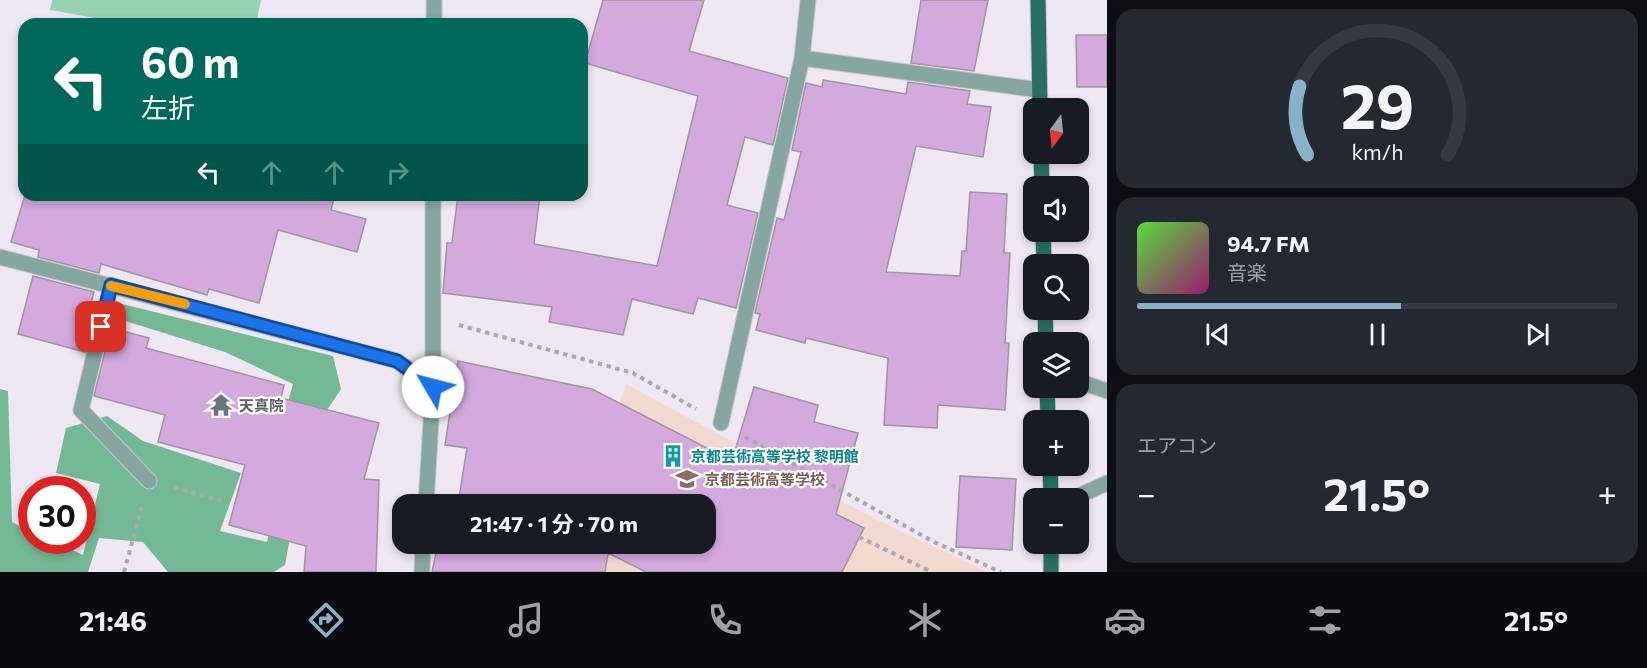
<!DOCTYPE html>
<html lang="ja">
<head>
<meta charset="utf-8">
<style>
	body { margin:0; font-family:Commissioner,"Noto Sans JP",sans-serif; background:#242831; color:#f1f3f6; height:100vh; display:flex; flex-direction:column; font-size:22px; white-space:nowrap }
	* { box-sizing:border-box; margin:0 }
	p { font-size:20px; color:#9ea1a6 }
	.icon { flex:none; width:33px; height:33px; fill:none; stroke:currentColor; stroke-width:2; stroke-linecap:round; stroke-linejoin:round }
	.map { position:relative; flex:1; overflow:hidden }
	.drawer { display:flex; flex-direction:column; gap:9px; padding:9px; background:#0d0f14; width:540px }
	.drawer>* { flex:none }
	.top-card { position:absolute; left:18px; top:18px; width:570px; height:183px; border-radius:18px; box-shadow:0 3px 9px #0003; background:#00695c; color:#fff; overflow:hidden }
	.needle { width:39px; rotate:195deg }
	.tools { position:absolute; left:1023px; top:98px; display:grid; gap:12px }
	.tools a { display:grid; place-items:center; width:66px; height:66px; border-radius:12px; background:#171b24; box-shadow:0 3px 9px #0003; font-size:30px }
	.speed { position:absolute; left:18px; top:476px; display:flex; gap:12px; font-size:30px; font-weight:700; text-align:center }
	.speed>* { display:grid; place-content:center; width:78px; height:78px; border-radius:50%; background:#171b24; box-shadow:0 3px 9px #0003; line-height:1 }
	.speed .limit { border:9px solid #d22; background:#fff; color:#111 }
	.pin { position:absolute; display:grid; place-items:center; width:51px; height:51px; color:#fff; margin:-26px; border-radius:12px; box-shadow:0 3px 9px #0006 }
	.me { position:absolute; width:66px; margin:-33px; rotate:307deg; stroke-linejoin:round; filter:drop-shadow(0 0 4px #0008) }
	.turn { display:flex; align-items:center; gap:21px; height:126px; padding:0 24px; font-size:27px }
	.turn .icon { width:78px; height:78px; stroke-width:2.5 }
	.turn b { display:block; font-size:42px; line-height:51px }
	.lanes { display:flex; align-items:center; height:57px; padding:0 24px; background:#0003; justify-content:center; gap:30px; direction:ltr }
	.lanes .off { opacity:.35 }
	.big { font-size:45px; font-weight:700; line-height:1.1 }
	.drawer .tile { flex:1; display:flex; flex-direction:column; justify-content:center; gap:9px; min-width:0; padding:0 21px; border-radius:18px; background:#242831 }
	.drawer .dial { align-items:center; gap:0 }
	.dial svg { height:156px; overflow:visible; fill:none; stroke:#363941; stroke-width:7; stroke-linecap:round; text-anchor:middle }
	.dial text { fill:#f1f3f6; stroke:none }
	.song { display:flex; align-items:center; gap:18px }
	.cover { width:72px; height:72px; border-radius:9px; background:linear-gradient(135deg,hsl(110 70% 55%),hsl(320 70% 35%)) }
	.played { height:6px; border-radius:3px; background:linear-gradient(90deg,#88b2c9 55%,#363941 55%) }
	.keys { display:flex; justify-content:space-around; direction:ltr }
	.heat { display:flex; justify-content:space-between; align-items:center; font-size:33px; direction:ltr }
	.trip { position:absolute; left:392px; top:494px; width:324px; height:60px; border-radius:18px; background:#171b24; box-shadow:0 3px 9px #0003; font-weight:700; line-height:60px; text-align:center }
	.menu { display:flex; height:96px; justify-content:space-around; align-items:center; background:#090b0e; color:#9ea1a6 }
	.menu .icon { width:42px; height:42px }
	.menu .current { color:#88b2c9 }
	.menu b { font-size:27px; color:#f1f3f6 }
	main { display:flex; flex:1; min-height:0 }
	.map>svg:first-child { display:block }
	.education { fill:#f2d9d0 }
	.green { fill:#96d3b3 }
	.forest { fill:#74b996 }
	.building { fill:#d4a9de; stroke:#9d959f; stroke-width:1.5 }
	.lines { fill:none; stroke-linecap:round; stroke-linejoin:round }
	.minor-casing { stroke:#cbc4ce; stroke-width:17 }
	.major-casing { stroke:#cbc4ce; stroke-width:17 }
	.path { stroke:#ada7af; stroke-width:4; stroke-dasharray:4.5 4.5; stroke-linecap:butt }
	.minor { stroke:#85a7a0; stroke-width:15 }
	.major { stroke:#277063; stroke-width:15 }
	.route-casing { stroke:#114b97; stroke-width:15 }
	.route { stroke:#1a73e8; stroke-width:10 }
	.slow { stroke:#f59e0b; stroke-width:10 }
	.labels { text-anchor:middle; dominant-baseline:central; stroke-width:4.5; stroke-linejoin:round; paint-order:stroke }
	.worship-label { font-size:15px; font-weight:bold; fill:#5b616d; stroke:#fff; text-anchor:start }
	.culture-label { font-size:15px; font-weight:bold; fill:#0d838f; stroke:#fff; text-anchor:start }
	.education-label { font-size:15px; font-weight:bold; fill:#785e54; stroke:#fff; text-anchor:start }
</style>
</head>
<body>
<main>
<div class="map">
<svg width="1107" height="572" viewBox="0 0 1107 572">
	<rect width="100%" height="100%" fill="#eee6f1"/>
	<!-- education -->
	<path class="education" d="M626,384l251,136 111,52h-407l-21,-29h145v-39l-103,-50z"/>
	<!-- green -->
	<path class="green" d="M52,0h209l-5,24h-127l-79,-14z"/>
	<!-- forest -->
	<path class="forest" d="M118,303l215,53 8,33 -20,30 -20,59 -16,87 -11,7h-106l-25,-30 -44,-4 -11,34h-88v-183l8,2 4,131 19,10 1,8h18l33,15 17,-71 -44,-11 10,-45 41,-12 36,25 98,32 -21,58 47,11 11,-53 -13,-7 28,-98 -68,-32 -106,-33z"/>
	<!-- building -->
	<path class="building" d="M603,0h101l-15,51 99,27 -15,67 -28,-8 -18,68 31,8 -22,95 -38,-10 -5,16 -61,-15 -9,36 -74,-13 3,-15 -109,-14 4,-50h5l6,-48h82l-6,49 123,22 41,-170 -113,-33z
		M921,0h67l-14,71 -63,-8z
		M1076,35h31v52h-30z
		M823,80l83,14 2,-12 62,9 -3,13 24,3 -8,50 -67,-11 -30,126 74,4 2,-25h4l4,-59 37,2 -3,59h6l-5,90h4l-4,67 -67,-5 -1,23 -53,-3 4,-67 -82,-20 -1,5 -49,-13 4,-16 -5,-1 22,-95 7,2 17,-68 -9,-2 14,-67 16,4z
		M25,195h310l-4,15 35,9 -9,33 -79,-22 -19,73 -50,-14 -2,6 -106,-31 -2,9 -61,-16 1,-7 -28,-8z
		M33,276l61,16 -8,29 6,2 -7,29 -67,-18z
		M111,328l38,10 -3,10 138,37 -3,13 98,25 -15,56 15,1 -3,92h-72l2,-26 -77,-21 16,-60 -87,-23 7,-27 -71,-19z
		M458,361l134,28 140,72 22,-74 64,18 -4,17 44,11 -22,81 28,14 -22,44h-196l-38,-19 -3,19h-173l6,-29h267v-39h-247l9,-56 -22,-3z
		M960,476l56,3 -4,71 -56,-3z"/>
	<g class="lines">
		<!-- minor casing -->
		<g class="minor-casing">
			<path id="minor" d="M808,0l-6,58 237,32
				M434,24v-24
				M0,257l397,104 36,26
				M111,285l-30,125 68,71
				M1078,381l29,10
				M721,423l81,-365
				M1074,498l33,-15
				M426,504l7,-117v-192
				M422,572l1,-29"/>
		</g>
		<!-- major casing -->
		<g class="major-casing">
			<path id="major" d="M1038,0l2,108
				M1041,153l1,33
				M1043,231l1,33
				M1045,309l1,33
				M1047,387l1,33
				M1050,465l1,33
				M1051,543v29"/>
		</g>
		<!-- path -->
		<path class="path" d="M459,325l174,48 63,36
			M745,437l189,105 67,30
			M174,487l52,15
			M859,537l73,35
			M124,572l18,-66"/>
		<!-- minor -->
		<use href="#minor" class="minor"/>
		<!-- major -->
		<use href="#major" class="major"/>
	</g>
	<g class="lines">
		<!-- route casing -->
		<g class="route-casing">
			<path id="route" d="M101,327l10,-42 286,76 36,26"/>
		</g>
		<!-- route -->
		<use href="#route" class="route"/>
		<!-- slow -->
		<path class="slow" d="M111,286l74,18"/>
	</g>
	<!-- icons -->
	<defs>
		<g id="temple-bare" transform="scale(1.8)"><path d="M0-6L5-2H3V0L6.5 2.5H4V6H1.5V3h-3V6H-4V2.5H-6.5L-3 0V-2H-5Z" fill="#6b7280" stroke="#fff" stroke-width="2.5" paint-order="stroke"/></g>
		<g id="building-bare" transform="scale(1.8)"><path d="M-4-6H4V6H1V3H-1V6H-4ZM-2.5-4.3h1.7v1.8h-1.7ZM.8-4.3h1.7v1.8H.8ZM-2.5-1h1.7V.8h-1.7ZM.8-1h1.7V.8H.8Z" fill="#0f9aa8" stroke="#fff" stroke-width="2.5" paint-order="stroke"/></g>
		<g id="school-bare" transform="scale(1.8)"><path d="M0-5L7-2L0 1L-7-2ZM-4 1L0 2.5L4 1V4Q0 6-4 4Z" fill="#8d6e63" stroke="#fff" stroke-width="2.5" paint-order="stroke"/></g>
	</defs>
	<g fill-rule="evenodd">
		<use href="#temple-bare" x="221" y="405"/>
		<use href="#building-bare" x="673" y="456"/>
		<use href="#school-bare" x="687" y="479"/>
	</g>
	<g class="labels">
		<!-- worship labels -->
		<g class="worship-label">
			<text x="239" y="405">天真院</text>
		</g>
		<!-- culture labels -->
		<g class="culture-label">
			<text x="691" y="456">京都芸術高等学校 黎明館</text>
		</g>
		<!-- education labels -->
		<g class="education-label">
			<text x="705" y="479">京都芸術高等学校</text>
		</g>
	</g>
</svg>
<div class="tools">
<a><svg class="needle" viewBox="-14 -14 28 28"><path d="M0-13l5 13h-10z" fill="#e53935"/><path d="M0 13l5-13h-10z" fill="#9ea1a6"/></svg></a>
<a><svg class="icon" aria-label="sound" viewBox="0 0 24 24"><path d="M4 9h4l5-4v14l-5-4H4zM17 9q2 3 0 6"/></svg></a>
<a><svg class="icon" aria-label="search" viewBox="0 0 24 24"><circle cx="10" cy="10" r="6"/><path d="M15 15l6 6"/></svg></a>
<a><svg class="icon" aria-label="layers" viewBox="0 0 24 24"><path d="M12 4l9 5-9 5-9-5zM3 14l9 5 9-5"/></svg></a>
<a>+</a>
<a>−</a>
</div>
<div class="speed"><div class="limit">30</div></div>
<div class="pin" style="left:101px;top:327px;background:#d93025"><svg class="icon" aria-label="arrive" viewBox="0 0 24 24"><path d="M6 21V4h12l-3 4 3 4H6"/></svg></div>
<svg class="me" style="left:433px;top:387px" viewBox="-20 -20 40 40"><circle r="19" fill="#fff"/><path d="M0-13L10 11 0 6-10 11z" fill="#1a73e8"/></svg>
<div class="trip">21:47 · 1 分 · 70 m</div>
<div class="top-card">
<div class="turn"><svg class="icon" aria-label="left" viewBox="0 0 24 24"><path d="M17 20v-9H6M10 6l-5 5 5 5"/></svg><div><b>60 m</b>左折</div></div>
<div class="lanes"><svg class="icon" aria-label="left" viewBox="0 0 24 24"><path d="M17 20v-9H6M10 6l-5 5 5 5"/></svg><svg class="icon off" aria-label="ahead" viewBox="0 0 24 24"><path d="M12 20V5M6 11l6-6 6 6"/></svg><svg class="icon off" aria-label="ahead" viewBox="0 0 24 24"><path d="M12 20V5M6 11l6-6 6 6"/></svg><svg class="icon off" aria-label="right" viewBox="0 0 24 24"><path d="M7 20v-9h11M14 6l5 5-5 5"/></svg></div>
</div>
</div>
<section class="drawer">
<div class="tile dial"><svg viewBox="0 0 100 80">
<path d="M14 69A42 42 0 1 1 86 69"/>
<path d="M14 69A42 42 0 0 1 10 34" stroke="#88b2c9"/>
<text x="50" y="56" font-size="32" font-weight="700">29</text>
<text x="50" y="72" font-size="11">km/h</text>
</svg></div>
<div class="tile">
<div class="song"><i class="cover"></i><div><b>94.7 FM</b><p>音楽</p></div></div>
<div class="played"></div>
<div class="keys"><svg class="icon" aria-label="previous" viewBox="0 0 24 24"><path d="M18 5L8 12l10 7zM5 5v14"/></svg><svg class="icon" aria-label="pause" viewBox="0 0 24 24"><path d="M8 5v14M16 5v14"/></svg><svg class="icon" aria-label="next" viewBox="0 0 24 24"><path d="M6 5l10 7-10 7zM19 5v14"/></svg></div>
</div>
<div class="tile"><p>エアコン</p>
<div class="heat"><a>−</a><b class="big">21.5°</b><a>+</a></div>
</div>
</section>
</main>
<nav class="menu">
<b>21:46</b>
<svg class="icon current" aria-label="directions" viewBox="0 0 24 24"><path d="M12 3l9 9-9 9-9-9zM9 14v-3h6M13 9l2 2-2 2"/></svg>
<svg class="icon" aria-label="music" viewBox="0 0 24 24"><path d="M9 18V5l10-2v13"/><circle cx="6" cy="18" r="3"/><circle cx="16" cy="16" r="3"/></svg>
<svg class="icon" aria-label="phone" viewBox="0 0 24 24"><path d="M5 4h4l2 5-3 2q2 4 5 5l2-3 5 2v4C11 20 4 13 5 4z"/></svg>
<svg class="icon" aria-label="climate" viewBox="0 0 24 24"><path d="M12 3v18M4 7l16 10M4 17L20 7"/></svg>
<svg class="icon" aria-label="car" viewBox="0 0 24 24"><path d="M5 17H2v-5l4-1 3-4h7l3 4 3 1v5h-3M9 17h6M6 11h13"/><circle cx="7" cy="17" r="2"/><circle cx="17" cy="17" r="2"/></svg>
<svg class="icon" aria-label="filters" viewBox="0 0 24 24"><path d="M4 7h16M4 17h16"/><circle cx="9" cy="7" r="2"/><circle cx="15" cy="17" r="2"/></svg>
<b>21.5°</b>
</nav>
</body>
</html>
